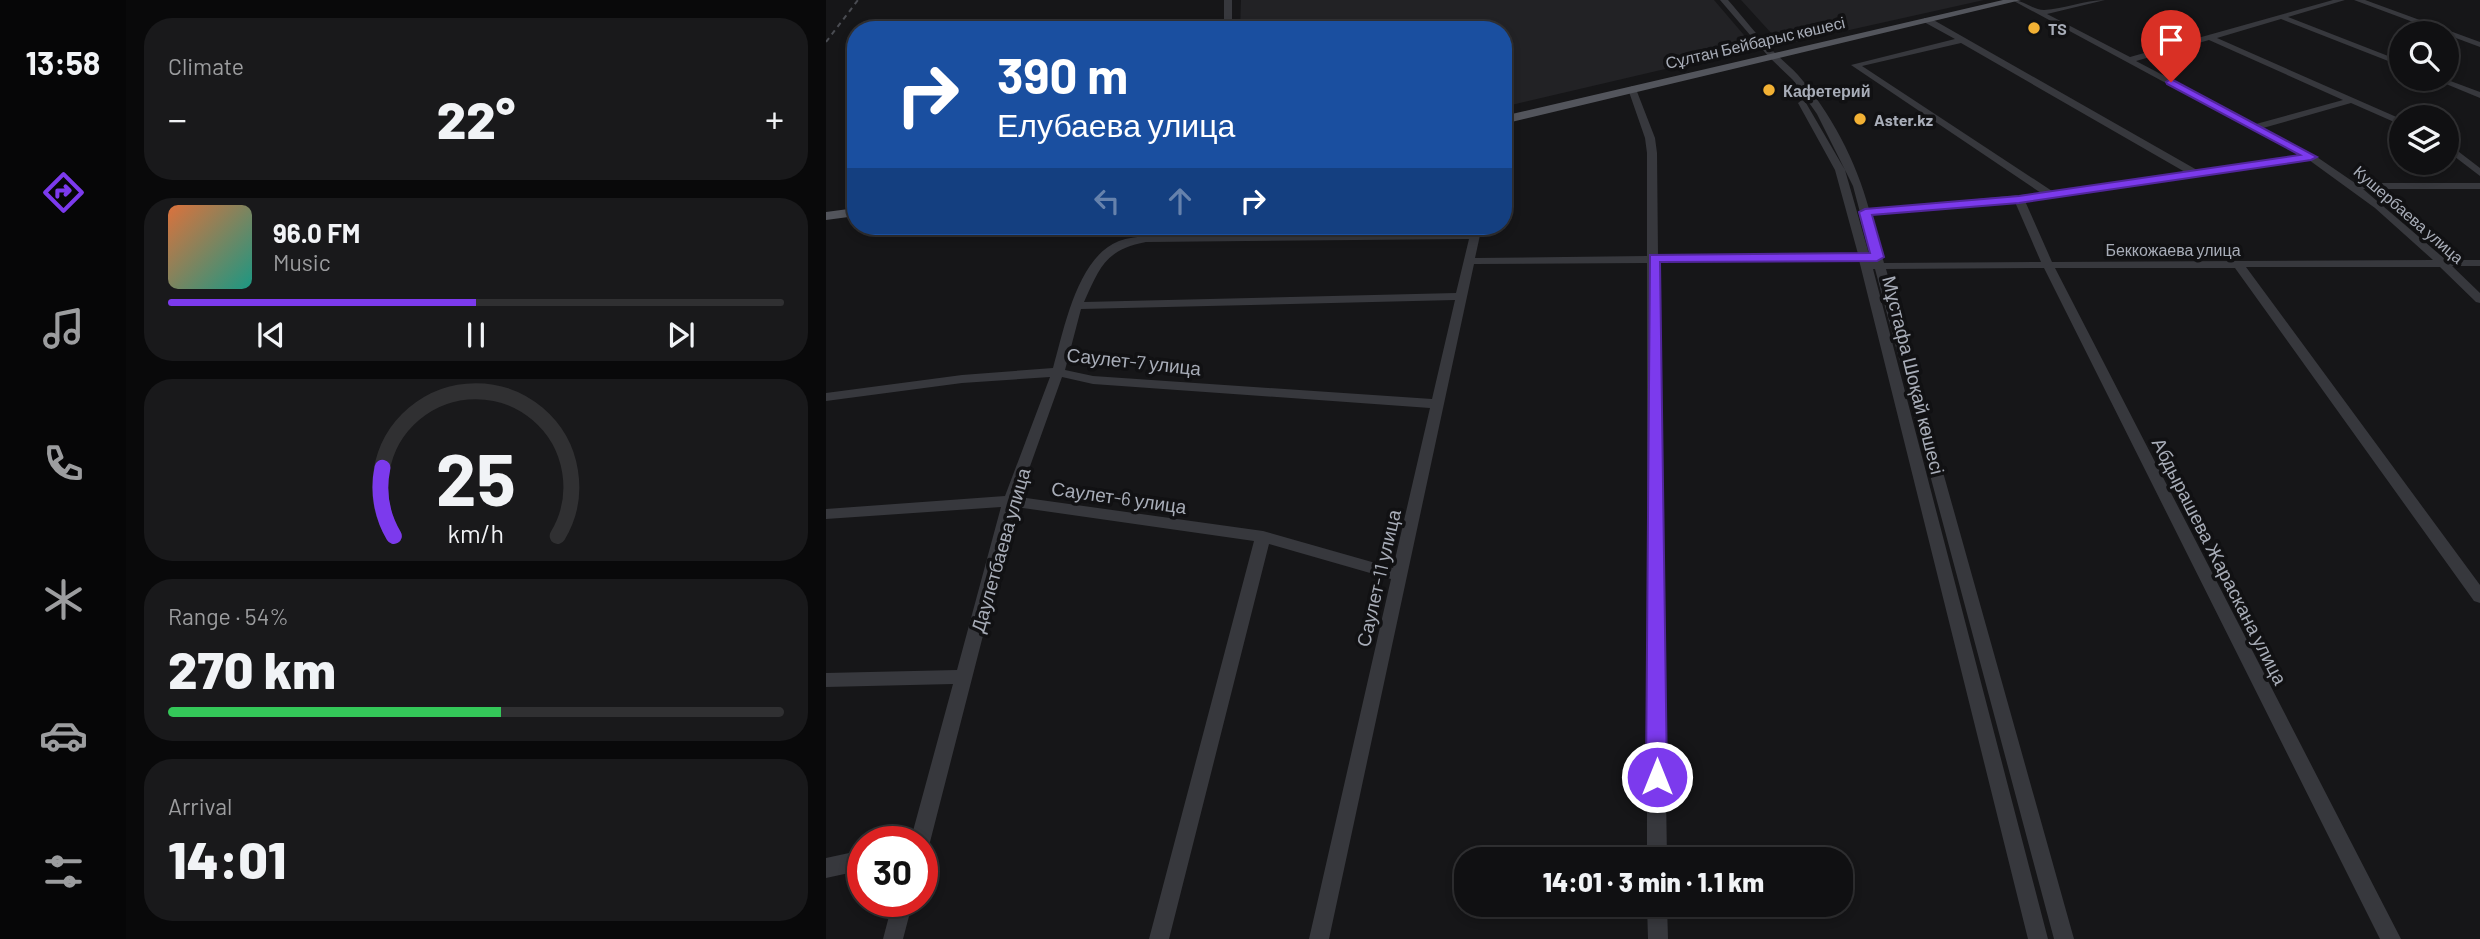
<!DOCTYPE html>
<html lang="en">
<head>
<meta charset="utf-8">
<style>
	body { margin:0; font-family:Barlow,sans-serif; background:#19191b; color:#f1f3f6; height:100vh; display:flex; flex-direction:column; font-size:26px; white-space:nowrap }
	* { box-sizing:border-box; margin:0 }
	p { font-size:23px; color:#9c9d9f }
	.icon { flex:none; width:38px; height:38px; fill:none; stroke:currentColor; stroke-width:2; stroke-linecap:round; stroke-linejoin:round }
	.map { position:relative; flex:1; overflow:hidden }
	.details { display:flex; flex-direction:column; gap:18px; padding:18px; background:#09090a; width:700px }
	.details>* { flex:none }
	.banner { position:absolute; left:21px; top:21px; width:665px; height:214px; border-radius:28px; box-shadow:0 4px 10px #0003,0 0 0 2px #303032; background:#1a4fa0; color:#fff; overflow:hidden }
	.tools { position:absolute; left:1563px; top:21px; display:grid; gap:14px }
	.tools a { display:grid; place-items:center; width:70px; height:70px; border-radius:50%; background:#101012; box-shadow:0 4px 10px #0003,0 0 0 2px #303032; font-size:35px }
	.speed { position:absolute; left:21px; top:826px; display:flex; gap:14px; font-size:35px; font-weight:700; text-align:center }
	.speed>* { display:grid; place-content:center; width:91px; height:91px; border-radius:50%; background:#101012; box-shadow:0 4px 10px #0003,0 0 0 2px #303032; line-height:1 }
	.speed .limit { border:10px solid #d22; background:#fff; color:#111 }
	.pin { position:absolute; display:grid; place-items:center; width:60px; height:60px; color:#fff; margin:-72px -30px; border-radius:50% 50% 50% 0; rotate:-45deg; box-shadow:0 0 7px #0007 }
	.pin .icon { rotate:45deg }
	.me { position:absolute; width:77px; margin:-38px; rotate:0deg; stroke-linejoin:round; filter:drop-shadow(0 0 5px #0008) }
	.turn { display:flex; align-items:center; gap:24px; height:147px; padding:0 35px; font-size:32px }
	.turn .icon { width:91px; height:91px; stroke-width:2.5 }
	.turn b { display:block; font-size:49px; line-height:60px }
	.lanes { display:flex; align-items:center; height:66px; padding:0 35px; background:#0003; justify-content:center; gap:35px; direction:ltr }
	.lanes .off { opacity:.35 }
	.big { font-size:52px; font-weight:800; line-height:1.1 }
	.details .card { flex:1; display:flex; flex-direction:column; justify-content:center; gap:10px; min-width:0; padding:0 24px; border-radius:28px; background:#19191b }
	.details .dial { align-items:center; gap:0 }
	.dial svg { height:182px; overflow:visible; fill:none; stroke:#303032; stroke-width:7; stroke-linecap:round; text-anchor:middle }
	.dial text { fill:#f1f3f6; stroke:none }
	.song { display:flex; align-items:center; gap:21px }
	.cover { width:84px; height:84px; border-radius:10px; background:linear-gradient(135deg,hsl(20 70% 55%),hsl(170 70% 35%)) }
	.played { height:7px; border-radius:4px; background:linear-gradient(90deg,#7c3aed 50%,#303032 50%) }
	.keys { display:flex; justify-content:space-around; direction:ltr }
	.heat { display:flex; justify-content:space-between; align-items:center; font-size:38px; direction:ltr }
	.charge { height:10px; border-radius:5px; background:linear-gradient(90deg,#34c759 54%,#303032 0) }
	.trip { position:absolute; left:628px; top:847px; width:399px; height:70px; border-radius:28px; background:#101012; box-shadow:0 4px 10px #0003,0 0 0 2px #303032; font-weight:800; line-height:70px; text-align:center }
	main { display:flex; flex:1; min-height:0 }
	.dock { display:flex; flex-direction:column; width:126px; justify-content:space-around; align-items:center; background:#060607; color:#9c9d9f }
	.dock .icon { width:49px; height:49px }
	.dock .on { color:#7c3aed }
	.dock b { font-size:32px; color:#f1f3f6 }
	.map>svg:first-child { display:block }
	.built { fill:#222225 }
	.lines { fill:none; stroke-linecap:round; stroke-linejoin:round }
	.minor { fill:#37383d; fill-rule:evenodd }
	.major { fill:#53555c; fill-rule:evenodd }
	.rail { stroke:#4a4c52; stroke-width:2; stroke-dasharray:5 4.5; stroke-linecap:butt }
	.route { fill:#7c3aed; stroke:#51269a; stroke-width:2 }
	.poi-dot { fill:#f2b134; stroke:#111113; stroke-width:2.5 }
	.labels { text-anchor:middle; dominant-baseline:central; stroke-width:7; stroke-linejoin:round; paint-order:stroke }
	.far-poi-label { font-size:16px; font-weight:bold; fill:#a8adb8; stroke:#111113; text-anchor:start }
	.far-street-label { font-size:16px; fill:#a8adb8; stroke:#111113 }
	.street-label { font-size:19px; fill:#a8adb8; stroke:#111113 }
</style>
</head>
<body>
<main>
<nav class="dock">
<b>13:58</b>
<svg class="icon on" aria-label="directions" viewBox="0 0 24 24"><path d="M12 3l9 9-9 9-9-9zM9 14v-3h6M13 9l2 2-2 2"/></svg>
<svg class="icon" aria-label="music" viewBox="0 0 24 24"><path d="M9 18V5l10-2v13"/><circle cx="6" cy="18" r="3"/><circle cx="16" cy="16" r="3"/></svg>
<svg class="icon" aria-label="phone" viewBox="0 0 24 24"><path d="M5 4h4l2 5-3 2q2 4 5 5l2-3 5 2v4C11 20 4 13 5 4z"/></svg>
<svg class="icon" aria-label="climate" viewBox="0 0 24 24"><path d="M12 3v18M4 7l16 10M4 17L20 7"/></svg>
<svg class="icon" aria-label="car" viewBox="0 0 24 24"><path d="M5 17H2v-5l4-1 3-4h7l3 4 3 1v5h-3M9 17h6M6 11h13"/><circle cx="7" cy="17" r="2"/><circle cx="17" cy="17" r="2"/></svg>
<svg class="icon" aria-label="filters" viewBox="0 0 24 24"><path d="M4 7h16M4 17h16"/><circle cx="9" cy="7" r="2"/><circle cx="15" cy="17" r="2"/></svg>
</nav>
<section class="details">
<div class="card"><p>Climate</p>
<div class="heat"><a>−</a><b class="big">22°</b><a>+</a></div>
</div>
<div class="card">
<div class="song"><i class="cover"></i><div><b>96.0 FM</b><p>Music</p></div></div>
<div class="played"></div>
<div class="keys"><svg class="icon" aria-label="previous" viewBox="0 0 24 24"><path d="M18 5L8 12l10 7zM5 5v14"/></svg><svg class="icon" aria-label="pause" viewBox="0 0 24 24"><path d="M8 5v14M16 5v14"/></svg><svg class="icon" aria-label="next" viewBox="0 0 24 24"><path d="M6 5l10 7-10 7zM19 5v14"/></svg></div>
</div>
<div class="card dial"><svg viewBox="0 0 100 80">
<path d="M14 69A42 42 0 1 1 86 69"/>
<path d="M14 69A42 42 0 0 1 9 39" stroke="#7c3aed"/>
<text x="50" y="56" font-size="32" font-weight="700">25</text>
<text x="50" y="72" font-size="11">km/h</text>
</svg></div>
<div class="card"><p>Range · 54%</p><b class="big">270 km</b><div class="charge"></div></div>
<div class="card"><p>Arrival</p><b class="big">14:01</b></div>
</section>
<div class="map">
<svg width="1654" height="939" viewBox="0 0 1654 939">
	<rect width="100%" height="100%" fill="#161618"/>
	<!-- built -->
	<path class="built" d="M415,0h473l41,48 -252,59v-77h-263z
		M915,0h243l-202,45z"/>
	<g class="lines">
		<!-- minor -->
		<path class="minor" d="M398,0h8v30h-8z
			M894,0h8c15,17 30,37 47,53 8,8 16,14 23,22 33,38 58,86 71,134l172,-16 -190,-128 104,-26 -31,-17v-4h6l267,152 104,-14 -289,-156c12,0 21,10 32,10 20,-1 40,-10 61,-10l-58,14 83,43 203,-57h12l-57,17 113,44v5l-120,-47 -64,19 184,81v6l-50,-22 -88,25 51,27 41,28h125v6h-117l83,71h34v6h-28l28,27v10l-4,-1 -36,-35h-194l234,318v18l-6,-2 -239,-333h-180l346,671h-21l-336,-671 -158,1 188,670h-20l-179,-670h-2l175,670h-20l-169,-679 -201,2 9,597h-20v-596l-173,1 -145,675h-20l82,-360 -122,-35 -100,395h-20l105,-398 -238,-34 -86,335 -3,7 -5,1v-8h-12l43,-158 -127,3v-14l131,-3 44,-163 -175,12v-10l179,-13 45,-119 -88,6 -136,18v-8l136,-18 91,-7c11,-38 24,-111 66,-127 8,-3 18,-4 27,-5l324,-3 2,-7h10l-7,32 172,-2v-103l-2,-15 -17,-49 4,-3 4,3 19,49 2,15 1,103 200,-2 -23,-84 -37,-67 4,-3 4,3 39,67 24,84h2l-18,-68 -36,-72 -24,-34 -24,-23zM1383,40l134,60 -87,24 -120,-63zM1135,43l224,129 -133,19 -190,-125zM1483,160l66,48 58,52 -381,2 -27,-61zM1189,202l26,60 -157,1 -13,-48zM643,239l-13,54 -372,9c16,-35 21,-52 62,-60zM629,300l-23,99 -339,-23 -28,-6 16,-61zM236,377l31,7 337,24 -37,160 -130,-37 -244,-34z
			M1528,0h11l115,42v5z
			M1608,79h11l35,13v6z
			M1620,142l34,26v8l-34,-26z
			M37,850v20l-37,8v-20z
			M67,901h20l-10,38h-20z
			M821,905h20l1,34h-20z"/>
		<!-- major -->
		<path class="major" d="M1177,0h18l-518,124v-8z
			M30,208v8l-30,4v-8z"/>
		<!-- rail -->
		<path class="rail" d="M0,42l32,-42"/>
	</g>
	<!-- route -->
	<path class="route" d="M1345,79l146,78 -6,3 -292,43 -147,12 12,42 -7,4 -217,1 7,515 -3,7 -7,3 -8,-3 -3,-7 4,-522 220,-2 -11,-41 6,-3 154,-13 281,-41 -133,-71 -1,-2z"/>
	<!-- markers -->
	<g class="poi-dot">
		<circle cx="1208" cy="28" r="7"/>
		<circle cx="943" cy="90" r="7"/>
		<circle cx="1034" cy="119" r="7"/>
	</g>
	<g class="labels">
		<!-- far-poi labels -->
		<g class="far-poi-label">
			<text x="1222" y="28">TS</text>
			<text x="957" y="90">Кафетерий</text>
			<text x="1048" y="119">Aster.kz</text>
		</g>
		<!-- far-street labels -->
		<g class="far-street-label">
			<text transform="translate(929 42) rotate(-13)">Сұлтан Бейбарыс көшесі</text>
			<text transform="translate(1583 214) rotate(41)">Кушербаева улица</text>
			<text x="1347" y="249">Беккожаева улица</text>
		</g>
		<!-- street labels -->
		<g class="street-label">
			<text transform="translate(308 361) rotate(6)">Саулет-7 улица</text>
			<text transform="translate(1088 375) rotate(76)">Мұстафа Шоқай көшесі</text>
			<text transform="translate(293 497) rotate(8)">Саулет-6 улица</text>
			<text transform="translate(174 550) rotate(-74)">Даулетбаева улица</text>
			<text transform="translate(1394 561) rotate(63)">Абдырашева Жараскана улица</text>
			<text transform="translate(552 578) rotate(-77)">Саулет-11 улица</text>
		</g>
	</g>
</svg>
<div class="tools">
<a><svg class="icon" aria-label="search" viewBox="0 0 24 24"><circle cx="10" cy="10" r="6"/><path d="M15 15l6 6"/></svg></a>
<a><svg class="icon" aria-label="layers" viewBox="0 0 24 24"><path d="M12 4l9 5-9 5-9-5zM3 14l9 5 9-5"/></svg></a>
</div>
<div class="speed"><div class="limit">30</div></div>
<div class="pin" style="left:1345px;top:82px;background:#d93025"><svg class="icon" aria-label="arrive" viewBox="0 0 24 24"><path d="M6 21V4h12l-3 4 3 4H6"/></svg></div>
<svg class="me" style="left:831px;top:777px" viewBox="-20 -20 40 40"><circle r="17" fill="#7c3aed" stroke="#fff" stroke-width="3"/><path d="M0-11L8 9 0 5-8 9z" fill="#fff"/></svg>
<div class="trip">14:01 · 3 min · 1.1 km</div>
<div class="banner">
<div class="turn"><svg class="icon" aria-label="right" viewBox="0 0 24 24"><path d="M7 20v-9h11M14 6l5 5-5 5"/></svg><div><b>390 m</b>Елубаева улица</div></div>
<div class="lanes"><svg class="icon off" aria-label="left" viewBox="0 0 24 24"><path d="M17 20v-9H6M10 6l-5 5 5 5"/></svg><svg class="icon off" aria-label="ahead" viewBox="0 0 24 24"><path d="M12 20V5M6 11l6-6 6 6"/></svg><svg class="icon" aria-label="right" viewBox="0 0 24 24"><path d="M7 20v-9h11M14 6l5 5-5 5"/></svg></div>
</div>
</div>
</main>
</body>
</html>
